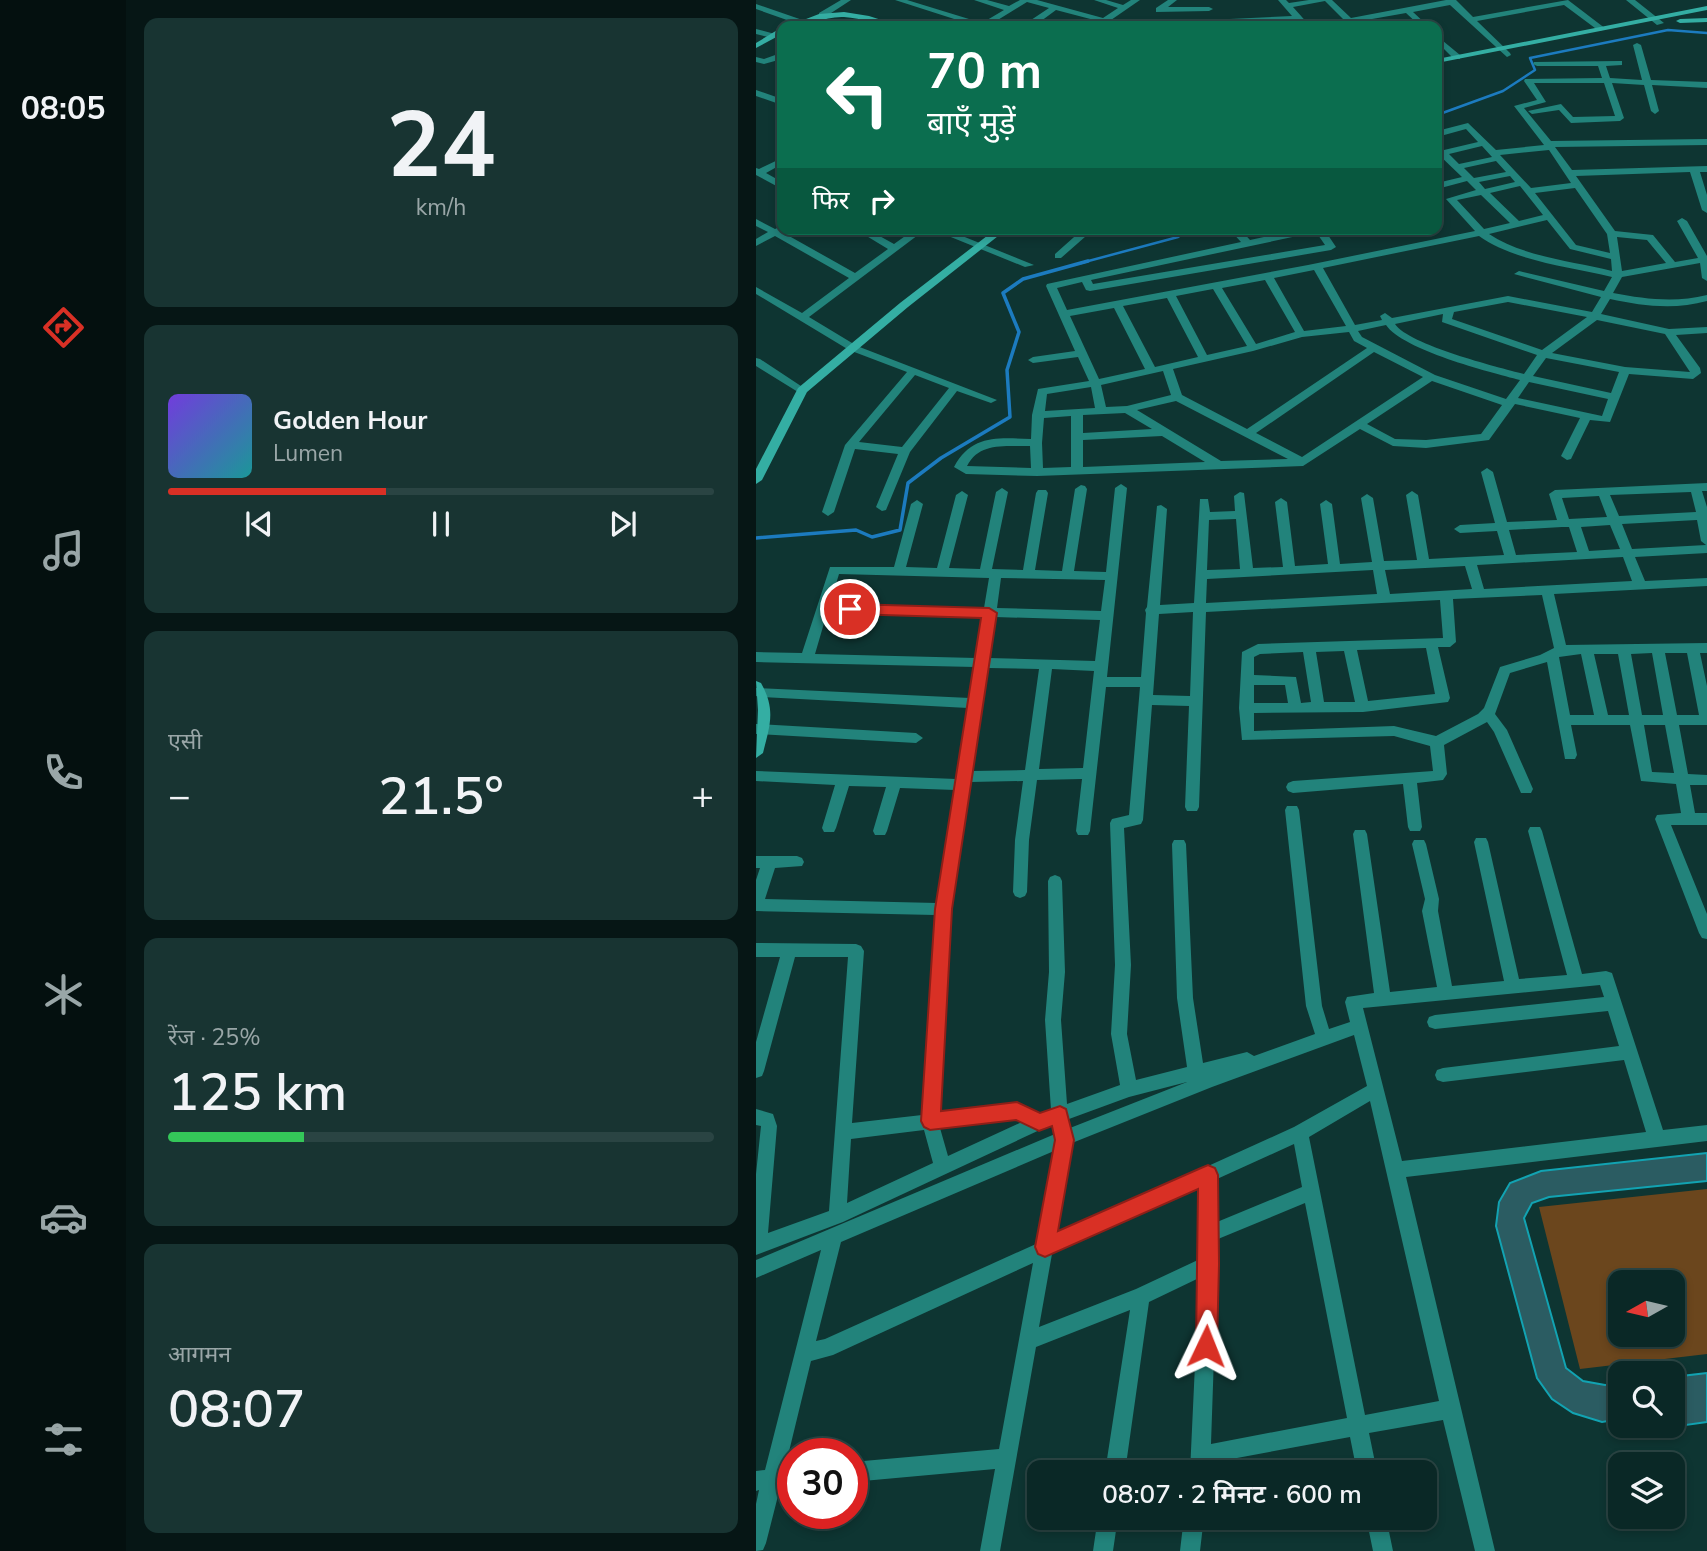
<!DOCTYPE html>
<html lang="hi">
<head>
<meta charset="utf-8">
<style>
	body { margin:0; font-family:"Nunito Sans","Noto Sans Devanagari",sans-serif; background:#183432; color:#f1f3f6; height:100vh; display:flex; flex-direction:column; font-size:26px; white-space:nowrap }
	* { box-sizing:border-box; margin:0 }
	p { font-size:23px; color:#99a6a7 }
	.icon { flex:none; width:38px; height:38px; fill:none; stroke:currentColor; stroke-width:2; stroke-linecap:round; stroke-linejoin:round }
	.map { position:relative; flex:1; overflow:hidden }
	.side { display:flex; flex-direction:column; gap:18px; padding:18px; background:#061615; width:630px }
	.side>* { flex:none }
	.banner { position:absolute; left:21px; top:21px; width:665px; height:214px; border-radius:14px; box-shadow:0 4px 10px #0003,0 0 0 2px #2a4443; background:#0b6e4f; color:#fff; overflow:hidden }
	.needle { width:46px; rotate:262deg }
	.tools { position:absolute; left:852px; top:1270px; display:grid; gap:14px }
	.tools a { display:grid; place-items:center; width:77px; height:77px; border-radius:14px; background:#0a2826; box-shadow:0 4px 10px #0003,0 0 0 2px #2a4443; font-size:35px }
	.speed { position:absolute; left:21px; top:1438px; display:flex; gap:14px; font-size:35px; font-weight:700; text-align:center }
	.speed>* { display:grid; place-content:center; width:91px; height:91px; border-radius:50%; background:#0a2826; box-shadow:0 4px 10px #0003,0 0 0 2px #2a4443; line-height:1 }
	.speed .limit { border:10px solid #d22; background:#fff; color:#111 }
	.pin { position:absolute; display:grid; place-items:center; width:60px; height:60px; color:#fff; margin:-30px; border:4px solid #fff; border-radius:50%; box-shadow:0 2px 7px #0007 }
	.me { position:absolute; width:77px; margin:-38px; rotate:2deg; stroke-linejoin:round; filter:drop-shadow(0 0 5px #0008) }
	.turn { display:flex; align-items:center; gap:24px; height:147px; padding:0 35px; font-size:32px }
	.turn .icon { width:91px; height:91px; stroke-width:2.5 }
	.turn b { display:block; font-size:49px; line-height:60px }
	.then { display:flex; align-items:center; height:66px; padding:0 35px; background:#0003; gap:14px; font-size:26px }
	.big { font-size:52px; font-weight:600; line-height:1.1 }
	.side .card { flex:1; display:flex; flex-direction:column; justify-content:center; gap:10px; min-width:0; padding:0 24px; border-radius:14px; background:#183432 }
	.side .dial { align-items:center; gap:0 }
	.dial b { font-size:91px; line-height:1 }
	.song { display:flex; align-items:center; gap:21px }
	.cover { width:84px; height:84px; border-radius:10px; background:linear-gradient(135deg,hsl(260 70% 55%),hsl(180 70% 35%)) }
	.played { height:7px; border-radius:4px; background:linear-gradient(90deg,#d93025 40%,#2a4443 40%) }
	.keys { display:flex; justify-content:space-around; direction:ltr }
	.heat { display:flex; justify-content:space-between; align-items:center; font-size:38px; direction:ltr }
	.charge { height:10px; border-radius:5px; background:linear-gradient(90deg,#34c759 25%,#2a4443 0) }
	.trip { position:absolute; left:271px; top:1460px; width:410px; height:70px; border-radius:14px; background:#0a2826; box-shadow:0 4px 10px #0003,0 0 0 2px #2a4443; font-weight:600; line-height:70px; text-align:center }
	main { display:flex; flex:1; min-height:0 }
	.dock { display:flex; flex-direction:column; width:126px; justify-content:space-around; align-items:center; background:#04100f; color:#99a6a7 }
	.dock .icon { width:49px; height:49px }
	.dock .selected { color:#d93025 }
	.dock b { font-size:32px; color:#f1f3f6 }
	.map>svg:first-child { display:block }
	.green { fill:#6b461d; fill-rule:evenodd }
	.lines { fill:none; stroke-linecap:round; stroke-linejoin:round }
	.stream-far1 { stroke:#1c7bbf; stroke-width:2.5 }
	.stream { stroke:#1c7bbf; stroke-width:3.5 }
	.building { fill:#2b5c62; stroke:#12a3b2; stroke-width:2 }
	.street { fill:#22837b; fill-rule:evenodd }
	.secondary { fill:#34aea3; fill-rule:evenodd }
	.route { fill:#d93025; stroke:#8d1f18; stroke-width:2 }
</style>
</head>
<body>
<main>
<nav class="dock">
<b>08:05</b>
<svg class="icon selected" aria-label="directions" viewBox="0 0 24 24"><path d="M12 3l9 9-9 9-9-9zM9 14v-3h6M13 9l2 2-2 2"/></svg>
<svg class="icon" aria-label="music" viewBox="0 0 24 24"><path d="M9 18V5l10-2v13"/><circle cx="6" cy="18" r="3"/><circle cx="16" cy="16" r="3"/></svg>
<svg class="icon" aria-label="phone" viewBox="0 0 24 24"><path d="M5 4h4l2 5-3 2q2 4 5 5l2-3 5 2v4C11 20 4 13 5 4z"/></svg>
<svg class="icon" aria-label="climate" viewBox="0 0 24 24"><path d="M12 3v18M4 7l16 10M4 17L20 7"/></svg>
<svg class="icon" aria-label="car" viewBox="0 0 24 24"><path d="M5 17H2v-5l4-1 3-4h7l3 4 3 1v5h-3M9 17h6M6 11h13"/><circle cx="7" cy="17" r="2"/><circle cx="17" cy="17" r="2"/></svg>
<svg class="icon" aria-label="filters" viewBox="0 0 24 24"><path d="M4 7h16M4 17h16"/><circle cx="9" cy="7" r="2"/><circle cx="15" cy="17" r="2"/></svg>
</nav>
<section class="side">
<div class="card dial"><b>24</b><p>km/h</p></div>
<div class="card">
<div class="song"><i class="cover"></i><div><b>Golden Hour</b><p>Lumen</p></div></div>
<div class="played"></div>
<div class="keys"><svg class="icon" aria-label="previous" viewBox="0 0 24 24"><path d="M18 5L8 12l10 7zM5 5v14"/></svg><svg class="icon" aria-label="pause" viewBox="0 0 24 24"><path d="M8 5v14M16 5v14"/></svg><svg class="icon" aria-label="next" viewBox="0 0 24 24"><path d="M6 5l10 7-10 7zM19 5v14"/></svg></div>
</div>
<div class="card"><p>एसी</p>
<div class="heat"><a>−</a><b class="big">21.5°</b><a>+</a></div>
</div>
<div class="card"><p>रेंज · 25%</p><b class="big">125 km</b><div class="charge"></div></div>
<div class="card"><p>आगमन</p><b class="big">08:07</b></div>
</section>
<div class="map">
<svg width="951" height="1551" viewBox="0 0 951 1551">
	<rect width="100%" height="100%" fill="#0e3532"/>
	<!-- green -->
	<path class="green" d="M951,1189v165l-127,15 -41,-162zM864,1283h53v52h-53z"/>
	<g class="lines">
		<!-- stream-far1 -->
		<path class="stream-far1" d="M681,115l66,-24 32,-21 -5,-12 138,-28 39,3
			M325,263l97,-26 11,-8"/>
		<!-- stream -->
		<path class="stream" d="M0,538l100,-8 16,7 28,-7 8,-47 33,-25 69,-41 -3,-47 12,-38 -16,-39 20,-14 65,-18"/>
	</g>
	<!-- building -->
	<path class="building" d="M951,1153v28l-158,16 -17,6 -8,15 42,150 17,13 22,4 15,-1v35l-18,3 -29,-9 -21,-14 -15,-21 -41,-152 3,-24 11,-19 31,-12z
		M951,1373v49l-21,3 -5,-14 -8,1v-35z"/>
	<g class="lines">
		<!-- street -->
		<path class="street" d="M85,0h10l-26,17h-6v-4z
			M139,0h12l75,23 22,-13 -30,-10h13l22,6 11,-6h17l66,18 15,-10 -24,-8h12l17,5 8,-5h9l-29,20 13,4 168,-8 -14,-16h8l3,3 20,-3h23l19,18 95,-18h10l17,17 95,-17 38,29 -7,2 -35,-26 -87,16 33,32 1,2 -4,2 -57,-52 -37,7 15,14h-8l-14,-13 -51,9 3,4h-8l-25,-25 -32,6 17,19h-8l-5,-5c-67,3 -134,5 -199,4v-4l-42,-11 -19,14h-6v-4l18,-12 -22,-6 -39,24h-12z
			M412,0h9l-9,7h41l4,2 -4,2 -53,1v-4z
			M870,0h9l29,23 -7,2z
			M0,4l58,20 1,2h-11l-48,-17z
			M0,29l19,5 1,2 -4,2 -16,-4z
			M681,36l23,19v4h-6l-17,-17z
			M881,43l4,2 10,35 56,2v6l-55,-3 7,26 -4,3 -4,-3 -7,-26 -32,-2 12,35 -4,3 -49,2 -12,-13 -27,4 -4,-3 33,-7 12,13 42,-1 -11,-33h-70l12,19 -22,6 27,33 156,-2v6l-152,2 17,23 135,-4v6h-7l7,23v18l-5,-3 -12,-38 -114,4 39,55 38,4 22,27 23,-4 -21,-37 5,-3 5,3 20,35v25l-5,-3 -2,-15 -78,14 -9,16c32,6 62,10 94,2v6c-32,9 -65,5 -97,-2l-9,15 68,15 38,-2v6l-31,2 24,33 1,5 -8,6 -64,-5 -19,48 -20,-2 -19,39 -4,1 -6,-4 19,-38 -65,-14 -26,36 -63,8 -33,-2 -33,-17 -57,37 -266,10 -71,-2 -12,-7c18,-33 44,-29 77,-28l1,-24 6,-26 51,-8 -11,-24 -45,6 -5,-3 5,-3 42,-6 -29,-65 1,-2 194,-42 -12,-13h11l10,11 50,-11h24l12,18 -5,3 -241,41 -4,-1 -4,-8 -25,6 10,22 241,-45 167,-34 -29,-32 30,-9 -9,-9 -30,8v-6l25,-6 -25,-24v-8l7,5 34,-8 -12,-13 -29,8v-6l31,-8 28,27 48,-5 -30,-39 23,-6 -13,-19 1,-2 77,-1 -4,-12h-61l-4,-2 1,-2 85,-1h3v4l-16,1 4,12 32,2 -9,-35zM726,146l10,11 -33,7 -10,-10zM793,150l22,33 -40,5 -31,-33zM740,161l10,11 -32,6 -10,-10zM754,176l5,6 -30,7 -6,-7zM764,186l23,29 -24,6 -29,-28zM819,188l32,46 3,19 -34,-8 -41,-52zM725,195l29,28 -26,6 -27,-29zM791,220l23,29 41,10 1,12c-40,-10 -88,-14 -123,-37zM560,232l9,13 -232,39 -2,-4zM723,236c37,26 89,30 133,41l-8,14 -85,-20 -5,3 87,23 -9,15 -84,-16 -116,22 -7,-5 -5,3 2,4 -27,5 -32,-57zM861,237l30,3 19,23 -44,8zM558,270l32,56 -42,5 -30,-53zM509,280l30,52 -39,12 -34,-56zM457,289l34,57 -40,9 -31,-59zM411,298l31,59 -43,10 -32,-61zM752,302l79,15 -45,33 -90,-31 2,-7zM358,308l31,61 -46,10 -29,-63zM687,314l-1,8 95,33 -13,19c-27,-7 -115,-29 -129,-50zM841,320l68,14 25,38 -65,-5 -73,-14zM630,325c17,25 103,47 134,55l-14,19 -71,-24 -73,-38 -4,-6zM593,332l5,9 13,7 -120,81 -65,-34 -9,-26 80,-18 49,-14zM618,352l49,25 -121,80 -46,-24zM790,358l73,14 -8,21 -78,-17zM407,371l8,24 -44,11 -21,1 -5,-22zM676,381l70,24 -21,29 -55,6 -31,-1 -28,-15zM773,382l79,17 -6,17 -84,-18zM335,387l4,21 -50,3 2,-17zM420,401l112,58 -67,2 -84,-51zM369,413l27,16 -69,4v-18zM315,416v51l-28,1 -1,-25 2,-25zM406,436l43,26 -122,5v-27zM258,446h16l1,22 -64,-2c10,-19 27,-20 47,-20z
			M22,54l4,1v4l-18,5 -8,-2v-5l8,2z
			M0,90l26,9v6l-26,-9z
			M26,158v6l-16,9 16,9v7l-26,-14v-7l3,1z
			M0,219l19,10 7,-3v3h4l-4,3 73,41 33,-24 -33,-20h12l27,15 21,-15h11l-117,88 48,29 140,54 -6,3 -34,-12 -47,61 -24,58 -4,1 -6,-4 22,-53 -43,-5 -21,63 -6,4 -6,-4 23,-67 62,-73 -58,-22 -93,-56v-7l46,26 47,-35 -74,-42 -19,10v-7l12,-7 -12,-6zM159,375l34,13 -47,59 -43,-5z
			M175,229h14l89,36 -9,2z
			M327,229h11l-33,29h-6v-4z
			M0,358l4,1 47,31 -5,3 -4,-1 -42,-26z
			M731,468l6,4 14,50 50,-2 -8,-26 6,-4 152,-7v8h-5l5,16v46l-72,4 10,24 62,-3v8l-153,8 12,51 141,-2v10h-7l7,33v39h-28l9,49 19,1v10h-17l5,28h12v12h-36l36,89v25l-5,-1 -3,-5 -44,-114 2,-4 24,-2 -5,-29 -35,-3 -11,-56h-59l6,30 -2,4h-10l-18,-97 -37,11 -15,41 12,16 26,59 -2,4h-10l-27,-61 -7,-10 -43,23 3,29 -4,6 -26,3 5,44 -2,4h-10l-2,-4 -5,-43 -110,9 -5,-2 -2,-4 2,-4 5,-2 140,-10 -3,-25 -36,-10 -152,4 -3,-32 3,-56 16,-8 185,-6 -3,-38 -234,12 -7,195 -2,4h-10l-2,-4 4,-101 -37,-1 -9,115 -2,4 -17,4 7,137 -4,69 9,46 51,-13 -10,-69 -5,-154 2,-4h10l2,4 7,154 10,65 44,-11 7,4 61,-22 -9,-28 -21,-196 2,-4h10l2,4 23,196 7,23 21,-7 -5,-20 2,-5 27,-4 -21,-159 2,-4h10l2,4 23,158 47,-5 -15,-76 3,-12 -13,-55 2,-4h10l2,4 13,55 -1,12 14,75 52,-5 -30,-139 2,-4h10l2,4 31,137 48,-4 -39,-144 2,-4h10l2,4 40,143 24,-3 6,2 51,157 44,-5v16l-301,36 89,374h-20l-32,-131 -74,13 8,39h-20l-7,-35 -140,26v9h-20l9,-194 -50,24 -24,170h-20l25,-162 -94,37 -36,204h-20l15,-82 -143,13v-20l147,-13 34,-186 -200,92 -22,6 -26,107 8,-1v20l-13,1 -14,55 -3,7 -7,1v-47l3,-14 -3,1v-20l9,-1 56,-220 -65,28v-18l299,-126 -2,-9 -9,3 -201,94 -87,33v-81l5,-48 -5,-1v-16l17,5 4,12 -9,107 61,-22 19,-254h-53l-31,114 -2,5 -6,2v-36l24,-85h-24v-14l100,1 5,2 3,5 -12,172 70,-8 13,-200 -179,-4v-31l4,-12h-4v-12h41l5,2 2,4 -2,4 -27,2 -10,31 172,4 18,-113 -55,-2 -13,43 -2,4h-10l-2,-4 13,-44 -37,-1 -13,42 -2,4h-10l-2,-4 13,-43 -79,-4v-10l200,8 12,-71 -208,-11 -4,-1v-8l214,10 5,-31 -219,-5v-10l46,1 28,-86h64l17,-63 6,-4 6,4 -17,63 31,1 19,-73 6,-4 6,4 -19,73 31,1 16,-77 6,-4 6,4 -16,77 31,1 13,-77 2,-3h8l2,3 -13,77 27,1 13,-82 6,-4 4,1 2,3 -13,82 32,1 9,-84 6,-4 6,4 -20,189h34l5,-64 -1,-3 2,-3 10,-101 4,-1 6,4 -7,96 34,-2 6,-104h8l2,13 25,-1 -1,-15 6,-4 4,1 9,75 30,-1 -8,-65 6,-4 6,4 8,64 33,-2 -8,-60 6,-4 6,4 8,60 32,-2 -11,-64 6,-4 6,4 11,63 33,-1 -11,-65 6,-4 6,4 11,64 75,-4 -7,-24 -37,2 -6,-4 6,-4 35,-2 -14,-51zM935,492l5,20 -77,4 -9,-21zM843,496l8,21 -38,2 -7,-21zM480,519l4,50 -33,1 2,-50zM941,520l4,21 5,4 -74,4 -10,-25zM854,525l10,24 -31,2 -8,-24zM806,527h7l8,25 -61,3 -7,-25zM867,557l9,24 -148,8 -7,-24zM709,566l7,23 -82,5 -5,-24zM617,570l4,24 -171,9 1,-24zM83,574l150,4 -5,30 -154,-4zM245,578l104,2 -4,31 -104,-3zM786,595l12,53 -14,7 -40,12 -16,41 -6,6 -42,22 -42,-10 -140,5v-18l109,-1 85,-10 2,-4 -12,-51h12l6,-5 -3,-43zM437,612l-3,84 -37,-1 6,-81zM71,613l156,4 -7,41 -161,-4zM239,617l105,3 -5,41 -106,-3zM670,648l9,46 -67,7 -11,-51zM588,651l11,51h-31l-8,-50zM547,652l8,50 -10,1 -5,-26 -42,-2v-18l6,-3zM896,653l11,62h-21l-11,-61zM909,653h22l12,62h-22zM825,654l13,61h-24l-11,-58zM838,654h24l11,61h-21zM232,668l51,1 -14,101 -53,1zM296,669l42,2 -11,97 -44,1zM498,685h31l3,18h-34zM350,687h34l-11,128 -17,4 -2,4 5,142 -4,69 9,51 -53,19 -6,-84 4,-48 -3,-91 -2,-4 -5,-2 -5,2 -2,4 1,91 -4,48 6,90 -11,4 -23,-11 -78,10 12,-204 19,-127 53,-1 -8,59 -2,52 2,4 5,2 5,-2 2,-4 2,-52 8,-60 45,-1 -6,52 2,4h10l2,-4zM888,725h21l9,48 -22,-1zM844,985l4,12 -169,18 -6,2 -2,5 2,5 6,2 173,-18 11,35 -176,22 -6,2 -2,5 2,5 6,2 181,-22 22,72 -244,29 -39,-153zM598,1035l13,51 -73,41 -238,108 16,-92 140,-56zM431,1082l-117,46 -1,-9 60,-22zM614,1101l69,300 -74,14 -56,-278zM260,1119l6,3 -74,34 -8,-28zM168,1130l9,33 -86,40 4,-64zM538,1144l8,43 -85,35v-43zM298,1151l-18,93 -211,95 -9,2 25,-99zM443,1187l1,72 -64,30 -97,38 13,-73zM549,1203l42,215 -136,26 7,-205z
			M0,724l160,9 7,5 -7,5 -160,-9z
			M342,1517h20l-5,34h-20z
			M428,1517h20l-4,34h-20z
			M610,1517h20l7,34h-20z"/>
		<!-- secondary -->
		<path class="secondary" d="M951,6v4l-270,53v-4z
			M88,12l25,4 31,10c-19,1 -37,-8 -56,-9 -20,-1 -37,10 -56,9l31,-12z
			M951,18v4l-27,1 -4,-2 4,-2z
			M23,29h3v5l-26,14v-5z
			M240,229h11l-99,78 -101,85 -45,88 -6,4v-15l42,-81 102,-85z
			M0,681l5,2c15,27 9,42 2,70l-7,5 2,-48z"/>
	</g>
	<!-- route -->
	<path class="route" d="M94,604l139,4 8,5 -45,296 -11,202 76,-9 23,11 20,-7 6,3 8,31 -16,91 143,-63 7,-3 7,3 3,7 1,89 -2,82 -3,7 -8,3 -7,-3 -3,-7 2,-157 -153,68 -7,-3 -3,-7 20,-107 -3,-14 -13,5 -23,-11 -86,10 -6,-3 -3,-6 14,-212 46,-291 -131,-4 -7,-5z"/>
</svg>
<div class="tools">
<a><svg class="needle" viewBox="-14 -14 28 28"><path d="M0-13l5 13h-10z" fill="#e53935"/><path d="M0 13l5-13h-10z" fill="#99a6a7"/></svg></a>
<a><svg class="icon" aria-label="search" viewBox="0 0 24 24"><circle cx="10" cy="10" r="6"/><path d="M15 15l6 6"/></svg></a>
<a><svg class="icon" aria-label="layers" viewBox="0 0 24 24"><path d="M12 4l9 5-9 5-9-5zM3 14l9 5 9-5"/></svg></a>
</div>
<div class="speed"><div class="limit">30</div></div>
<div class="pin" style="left:94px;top:609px;background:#d93025"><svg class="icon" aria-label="arrive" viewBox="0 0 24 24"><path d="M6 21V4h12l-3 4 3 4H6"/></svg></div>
<svg class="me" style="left:450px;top:1346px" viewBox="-20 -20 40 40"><path d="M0-17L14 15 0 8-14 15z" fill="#d93025" stroke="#fff" stroke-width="4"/></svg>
<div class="trip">08:07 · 2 मिनट · 600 m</div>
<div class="banner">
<div class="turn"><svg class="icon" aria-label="left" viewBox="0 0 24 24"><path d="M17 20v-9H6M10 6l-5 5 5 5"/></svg><div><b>70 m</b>बाएँ मुड़ें</div></div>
<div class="then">फिर<svg class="icon" aria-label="right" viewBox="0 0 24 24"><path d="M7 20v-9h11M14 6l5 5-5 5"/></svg></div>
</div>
</div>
</main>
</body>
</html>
